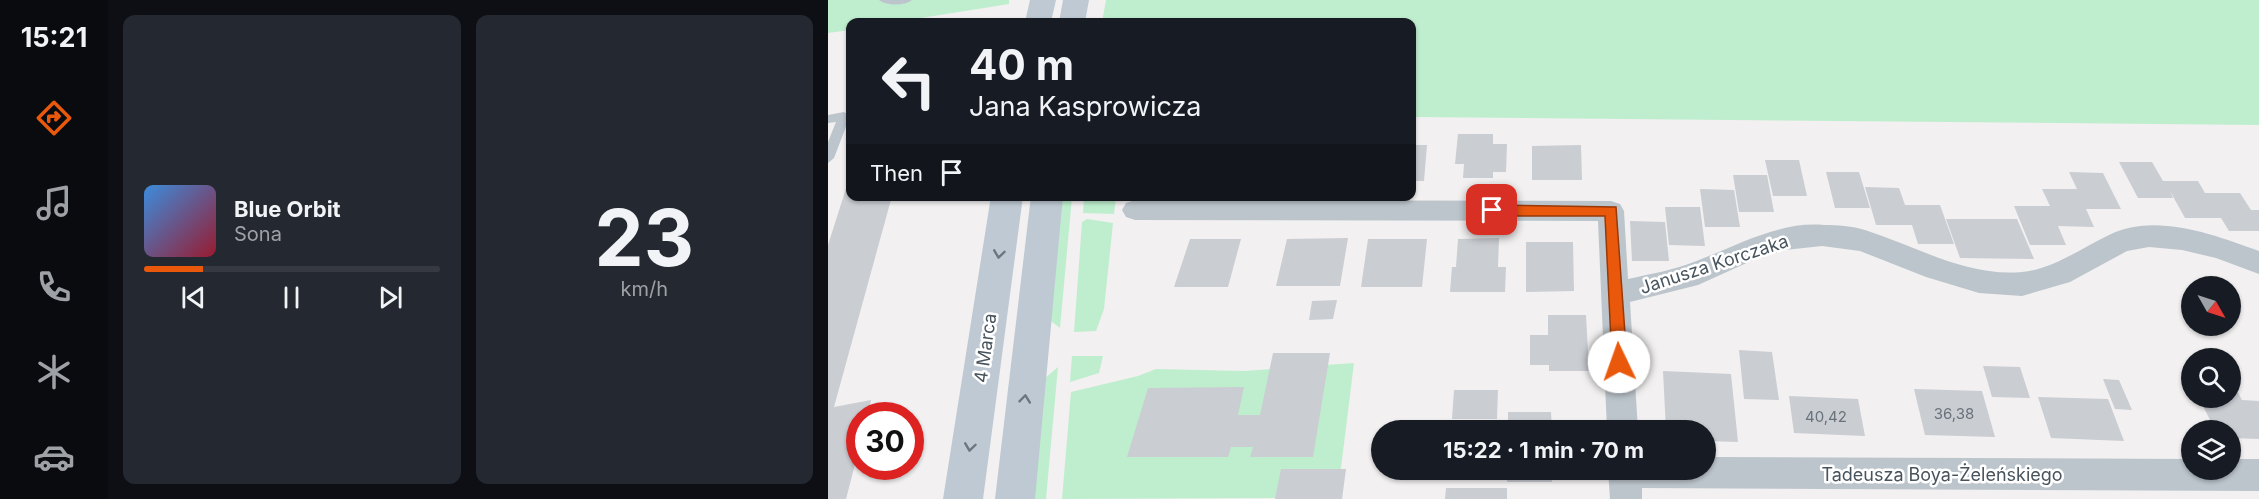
<!DOCTYPE html>
<html lang="en">
<head>
<meta charset="utf-8">
<style>
	body { margin:0; font-family:Inter,sans-serif; background:#242831; color:#f1f3f6; height:100vh; display:flex; flex-direction:column; font-size:22px; white-space:nowrap }
	* { box-sizing:border-box; margin:0 }
	p { font-size:20px; color:#9ea1a6 }
	.icon { flex:none; width:33px; height:33px; fill:none; stroke:currentColor; stroke-width:2; stroke-linecap:round; stroke-linejoin:round }
	.map { position:relative; flex:1; overflow:hidden }
	.details { display:flex; flex-direction:column; gap:15px; padding:15px; background:#0d0f14; width:720px }
	.details>* { flex:none }
	.hud { position:absolute; left:18px; top:18px; width:570px; height:183px; border-radius:12px; box-shadow:0 2px 4px #0004; background:#171b24; color:#f1f3f6; overflow:hidden }
	.needle { width:39px; rotate:129deg }
	.controls { position:absolute; left:1353px; top:276px; display:grid; gap:12px }
	.controls a { display:grid; place-items:center; width:60px; height:60px; border-radius:50%; background:#171b24; box-shadow:0 2px 4px #0004; font-size:30px }
	.speed { position:absolute; left:18px; top:402px; display:flex; gap:12px; font-size:30px; font-weight:700; text-align:center }
	.speed>* { display:grid; place-content:center; width:78px; height:78px; border-radius:50%; background:#171b24; box-shadow:0 2px 4px #0004; line-height:1 }
	.speed .limit { border:9px solid #d22; background:#fff; color:#111 }
	.pin { position:absolute; display:grid; place-items:center; width:51px; height:51px; color:#fff; margin:-26px; border-radius:12px; box-shadow:0 3px 9px #0006 }
	.me { position:absolute; width:66px; margin:-33px; rotate:357deg; stroke-linejoin:round; filter:drop-shadow(0 0 4px #0008) }
	.turn { display:flex; align-items:center; gap:21px; height:126px; padding:0 24px; font-size:27px }
	.turn .icon { width:78px; height:78px; stroke-width:2.5 }
	.turn b { display:block; font-size:42px; line-height:51px }
	.then { display:flex; align-items:center; height:57px; padding:0 24px; background:#0003; gap:12px; font-size:22px }
	.details .widget { flex:1; display:flex; flex-direction:column; justify-content:center; gap:9px; min-width:0; padding:0 21px; border-radius:12px; background:#242831 }
	.details .dial { align-items:center; gap:0 }
	.dial b { font-size:78px; line-height:1 }
	.song { display:flex; align-items:center; gap:18px }
	.cover { width:72px; height:72px; border-radius:9px; background:linear-gradient(135deg,hsl(210 70% 55%),hsl(350 70% 35%)) }
	.played { height:6px; border-radius:3px; background:linear-gradient(90deg,#ea580c 20%,#363941 20%) }
	.keys { display:flex; justify-content:space-around; direction:ltr }
	.details .tiles { flex:1; display:grid; gap:15px; grid-template-columns:repeat(2,1fr) }
	.trip { position:absolute; left:543px; top:420px; width:345px; height:60px; border-radius:30px; background:#171b24; box-shadow:0 2px 4px #0004; font-weight:700; line-height:60px; text-align:center }
	main { display:flex; flex:1; min-height:0 }
	.tabs { display:flex; flex-direction:column; width:108px; justify-content:space-around; align-items:center; background:#090b0e; color:#9ea1a6 }
	.tabs .icon { width:42px; height:42px }
	.tabs .selected { color:#ea580c }
	.tabs b { font-size:27px; color:#f1f3f6 }
	.map>svg:first-child { display:block }
	.green { fill:#bfeece }
	.building { fill:#cacdd2 }
	.lines { fill:none; stroke-linecap:round; stroke-linejoin:round }
	.service { fill:#bcc5cc; fill-rule:evenodd }
	.minor { fill:#bcc5cc; fill-rule:evenodd }
	.secondary { fill:#bec9d3; fill-rule:evenodd }
	.oneway { stroke:#6b7780 }
	.route { fill:#ea580c; stroke:#983908; stroke-width:1.5 }
	.labels { text-anchor:middle; dominant-baseline:central; stroke-width:5; stroke-linejoin:round; paint-order:stroke }
	.number-label { font-size:15px; fill:#68727a }
	.street-label { font-size:18px; fill:#48545d; stroke:#fff }
</style>
</head>
<body>
<main>
<nav class="tabs">
<b>15:21</b>
<svg class="icon selected" aria-label="directions" viewBox="0 0 24 24"><path d="M12 3l9 9-9 9-9-9zM9 14v-3h6M13 9l2 2-2 2"/></svg>
<svg class="icon" aria-label="music" viewBox="0 0 24 24"><path d="M9 18V5l10-2v13"/><circle cx="6" cy="18" r="3"/><circle cx="16" cy="16" r="3"/></svg>
<svg class="icon" aria-label="phone" viewBox="0 0 24 24"><path d="M5 4h4l2 5-3 2q2 4 5 5l2-3 5 2v4C11 20 4 13 5 4z"/></svg>
<svg class="icon" aria-label="climate" viewBox="0 0 24 24"><path d="M12 3v18M4 7l16 10M4 17L20 7"/></svg>
<svg class="icon" aria-label="car" viewBox="0 0 24 24"><path d="M5 17H2v-5l4-1 3-4h7l3 4 3 1v5h-3M9 17h6M6 11h13"/><circle cx="7" cy="17" r="2"/><circle cx="17" cy="17" r="2"/></svg>
</nav>
<section class="details">
<div class="tiles">
<div class="widget">
<div class="song"><i class="cover"></i><div><b>Blue Orbit</b><p>Sona</p></div></div>
<div class="played"></div>
<div class="keys"><svg class="icon" aria-label="previous" viewBox="0 0 24 24"><path d="M18 5L8 12l10 7zM5 5v14"/></svg><svg class="icon" aria-label="pause" viewBox="0 0 24 24"><path d="M8 5v14M16 5v14"/></svg><svg class="icon" aria-label="next" viewBox="0 0 24 24"><path d="M6 5l10 7-10 7zM19 5v14"/></svg></div>
</div>
<div class="widget dial"><b>23</b><p>km/h</p></div>
</div>
</section>
<div class="map">
<svg width="1431" height="499" viewBox="0 0 1431 499">
	<rect width="100%" height="100%" fill="#f2f0f0"/>
	<!-- green -->
	<path class="green" d="M0,0h181v4l-113,18h-46v8l-22,3z
		M278,0h1153v125l-847,-8v-95h-310z
		M234,197h10l-12,131 -9,-7z
		M256,197h32l-2,17 -31,-1z
		M259,219l26,4 -9,86 -8,22 -22,1 8,-110z
		M244,356h31l-4,17 -29,9z
		M526,363l-15,121 -58,14 -219,1 9,-107 67,-16 18,-7 88,2z
		M230,367l-12,132h-12l10,-120z"/>
	<!-- building -->
	<path class="building" d="M630,134h35v10h14l-1,28h-13v6h-30l1,-14h-9z
		M584,145h15l-3,36h-12z
		M753,145l1,35h-50v-34z
		M937,160h34l8,36h-34z
		M1291,162h33l11,19h35l7,12h35l11,17h8v21h-30l-8,-13h-36l-15,-27 3,7h-35z
		M998,172h33l11,36h-35z
		M1241,172l34,1 18,36h-35l8,18 -36,-1 8,19h-36l-16,-39h36l-8,-17h35z
		M905,175h34l7,37h-35z
		M22,176v20h42l-58,211 37,-7 -4,16h-7v29l-14,54h-18v-254z
		M1037,187l34,1 6,17h35l14,39h-36l-6,-19h-36z
		M872,189l34,1 6,37h-35z
		M837,207h35l5,39 -36,-1z
		M1118,219h36l5,13 -5,-13h35l17,40 -74,-1z
		M802,221l35,1 4,39h-37z
		M520,238l-8,48h-64l11,-47z
		M671,238l-1,29h8l-1,25h-55l2,-25h4l2,-28z
		M362,239h51l-13,48h-54z
		M540,239h59l-5,48h-61z
		M698,242h47l1,49 -48,1z
		M509,300l-4,19 -24,1 3,-19z
		M720,315h38l3,56h-40v-6h-19v-30h18z
		M911,350l33,2 7,48 -35,-1z
		M445,353h57l-17,104h-63l3,-10h-22l-3,10h-101l21,-69 96,-1 -6,28h22z
		M1155,366l37,1 10,31 -38,-1z
		M835,371l68,3 7,68 -32,-1v-11h-40z
		M1402,377l12,23 17,1v38l-29,-1v-8h-15l-16,-32h31z
		M1275,379l16,1 13,30 -17,-1z
		M1086,389l68,2 13,46 -70,-2z
		M626,390h44l-1,29h-45z
		M961,396l69,3 7,37 -71,-3z
		M1210,397l70,2 16,42 -73,-3z
		M680,412h43l1,18h-44z
		M453,469h65l-4,30h-67z
		M679,470h45v12h-45z
		M618,488h61v11h-62z"/>
	<g class="lines">
		<!-- service -->
		<path class="service" d="M51,0h33c-7,6 -26,6 -33,0z
			M16,112l6,4 -16,42 -6,5v-21l8,-20 -8,1v-8z"/>
		<!-- minor -->
		<path class="minor" d="M307,200l476,1 9,3 4,7 4,68c22,-5 46,-9 66,-17 42,-16 85,-41 130,-37 13,0 29,1 41,5 51,16 101,47 157,42 32,-3 59,-24 87,-37 47,-23 105,0 150,16v23l-43,-16 -34,-8 -33,-3 -22,4 -57,31 -48,14 -43,-3 -53,-16 -66,-26 -38,-5 -37,4 -34,11 -53,24 -68,17 8,128h-31l-9,-209 -463,-1 -9,-3 -4,-7 4,-7z
			M878,457l486,2v11h38v-11h29v32l-617,-3v11h-32l-2,-29h98z"/>
		<!-- secondary -->
		<path class="secondary" d="M202,0h26l-5,22h-26z
			M235,0h26l-4,22h-26z
			M163,196h32l-40,303h-40z
			M203,196h32l-28,303h-40z"/>
	</g>
	<!-- one-way arrows -->
	<defs><path id="oneway-chevron" d="M-2-3.5L2.5 0L-2 3.5" fill="none" stroke-width="1.6" stroke-linecap="round" stroke-linejoin="round" transform="scale(1.5)"/></defs>
	<g class="oneway">
		<use href="#oneway-chevron" transform="translate(171 254) rotate(98)"/>
		<use href="#oneway-chevron" transform="translate(197 399) rotate(-84)"/>
		<use href="#oneway-chevron" transform="translate(142 447) rotate(98)"/>
	</g>
	<!-- route -->
	<path class="route" d="M664,205l124,2 11,155 -2,5 -6,2 -5,-2 -2,-5 -7,-146h-113l-7,-6z"/>
	<g class="labels">
		<!-- number labels -->
		<g class="number-label">
			<text x="1126" y="413">36,38</text>
			<text x="998" y="416">40,42</text>
		</g>
		<!-- street labels -->
		<g class="street-label">
			<text transform="translate(886 264) rotate(-18)">Janusza Korczaka</text>
			<text transform="translate(157 348) rotate(-82)">4 Marca</text>
			<text x="1114" y="474">Tadeusza Boya-Żeleńskiego</text>
		</g>
	</g>
</svg>
<div class="controls">
<a><svg class="needle" viewBox="-14 -14 28 28"><path d="M0-13l5 13h-10z" fill="#e53935"/><path d="M0 13l5-13h-10z" fill="#9ea1a6"/></svg></a>
<a><svg class="icon" aria-label="search" viewBox="0 0 24 24"><circle cx="10" cy="10" r="6"/><path d="M15 15l6 6"/></svg></a>
<a><svg class="icon" aria-label="layers" viewBox="0 0 24 24"><path d="M12 4l9 5-9 5-9-5zM3 14l9 5 9-5"/></svg></a>
</div>
<div class="speed"><div class="limit">30</div></div>
<div class="pin" style="left:664px;top:210px;background:#d93025"><svg class="icon" aria-label="arrive" viewBox="0 0 24 24"><path d="M6 21V4h12l-3 4 3 4H6"/></svg></div>
<svg class="me" style="left:791px;top:362px" viewBox="-20 -20 40 40"><circle r="19" fill="#fff"/><path d="M0-13L10 11 0 6-10 11z" fill="#ea580c"/></svg>
<div class="trip">15:22 · 1 min · 70 m</div>
<div class="hud">
<div class="turn"><svg class="icon" aria-label="left" viewBox="0 0 24 24"><path d="M17 20v-9H6M10 6l-5 5 5 5"/></svg><div><b>40 m</b>Jana Kasprowicza</div></div>
<div class="then">Then<svg class="icon" aria-label="arrive" viewBox="0 0 24 24"><path d="M6 21V4h12l-3 4 3 4H6"/></svg></div>
</div>
</div>
</main>
</body>
</html>
